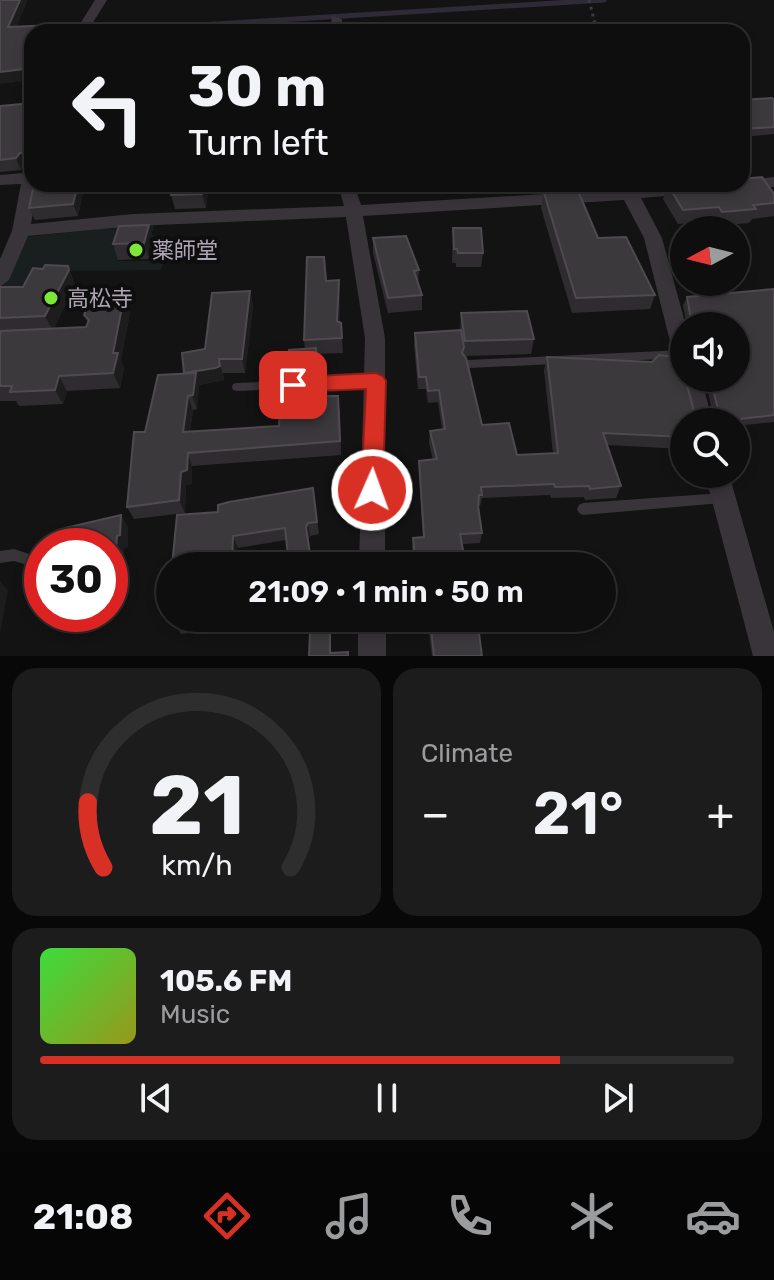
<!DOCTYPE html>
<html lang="en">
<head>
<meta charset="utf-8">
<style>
	body { margin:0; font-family:Rubik,"Noto Sans JP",sans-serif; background:#1d1c1d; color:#f1f3f6; height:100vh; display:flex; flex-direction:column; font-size:30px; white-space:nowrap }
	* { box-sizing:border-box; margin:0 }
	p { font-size:26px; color:#9b9c9e }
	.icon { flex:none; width:44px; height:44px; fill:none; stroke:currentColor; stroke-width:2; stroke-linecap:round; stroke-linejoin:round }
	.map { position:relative; height:656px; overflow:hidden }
	.sheet { display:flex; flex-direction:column; gap:12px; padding:12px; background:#080808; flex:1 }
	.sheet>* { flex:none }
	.guide { position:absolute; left:24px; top:24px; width:726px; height:168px; border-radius:24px; box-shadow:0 4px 12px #0003,0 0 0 2px #2f2e2f; background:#0f0e0f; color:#f1f3f6; overflow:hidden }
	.needle { width:52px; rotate:263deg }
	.tools { position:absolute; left:670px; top:216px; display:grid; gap:16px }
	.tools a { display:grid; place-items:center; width:80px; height:80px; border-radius:50%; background:#0f0e0f; box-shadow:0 4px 12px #0003,0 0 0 2px #2f2e2f; font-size:40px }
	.speed { position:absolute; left:24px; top:528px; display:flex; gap:16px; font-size:40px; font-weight:700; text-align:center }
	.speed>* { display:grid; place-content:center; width:104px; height:104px; border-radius:50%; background:#0f0e0f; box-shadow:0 4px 12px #0003,0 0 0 2px #2f2e2f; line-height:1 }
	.speed .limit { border:12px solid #d22; background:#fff; color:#111 }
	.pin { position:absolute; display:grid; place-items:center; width:68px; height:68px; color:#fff; margin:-34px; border-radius:16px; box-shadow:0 4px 12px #0006 }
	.me { position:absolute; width:88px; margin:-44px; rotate:2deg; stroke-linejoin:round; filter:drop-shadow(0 0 6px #0008) }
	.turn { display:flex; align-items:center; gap:28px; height:168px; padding:0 32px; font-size:36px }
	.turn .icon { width:104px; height:104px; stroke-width:2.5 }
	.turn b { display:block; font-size:56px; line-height:68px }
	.big { font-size:60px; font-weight:600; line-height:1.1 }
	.sheet .widget { flex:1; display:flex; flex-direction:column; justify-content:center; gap:12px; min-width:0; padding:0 28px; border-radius:24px; background:#1d1c1d }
	.sheet .dial { align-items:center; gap:0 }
	.dial svg { height:208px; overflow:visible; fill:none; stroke:#2f2e2f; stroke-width:7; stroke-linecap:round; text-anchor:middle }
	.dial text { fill:#f1f3f6; stroke:none }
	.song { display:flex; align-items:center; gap:24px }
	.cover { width:96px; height:96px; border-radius:12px; background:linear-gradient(135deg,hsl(120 70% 55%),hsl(60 70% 35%)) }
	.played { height:8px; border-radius:4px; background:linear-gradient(90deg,#d93025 75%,#2f2e2f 75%) }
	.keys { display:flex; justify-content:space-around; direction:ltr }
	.heat { display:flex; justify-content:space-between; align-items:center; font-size:44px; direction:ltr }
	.sheet .tiles { flex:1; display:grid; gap:12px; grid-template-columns:1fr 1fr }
	.widget:last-child { grid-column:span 2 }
	.trip { position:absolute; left:156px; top:552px; width:460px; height:80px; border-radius:40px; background:#0f0e0f; box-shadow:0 4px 12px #0003,0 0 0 2px #2f2e2f; font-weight:600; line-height:80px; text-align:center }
	.menu { display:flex; height:128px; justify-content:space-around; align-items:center; background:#060606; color:#9b9c9e }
	.menu .icon { width:56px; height:56px }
	.menu .on { color:#d93025 }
	.menu b { font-size:36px; color:#f1f3f6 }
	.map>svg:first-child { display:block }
	.green { fill:#191e1f }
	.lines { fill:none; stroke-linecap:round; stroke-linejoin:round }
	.stream { stroke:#2f2a37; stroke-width:5 }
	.path { stroke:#3e3a40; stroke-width:3; stroke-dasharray:3 4; stroke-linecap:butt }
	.service { fill:#383439; fill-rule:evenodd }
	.minor { fill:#383439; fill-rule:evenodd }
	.wall { fill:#2f2c2f }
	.shaded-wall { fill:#1e1d1e }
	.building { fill:#3c393d; stroke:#4e4a50; stroke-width:2 }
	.route { fill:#d93025; stroke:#8d1f18; stroke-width:2 }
	.poi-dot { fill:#7ce639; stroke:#0f0e0f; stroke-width:3 }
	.labels { text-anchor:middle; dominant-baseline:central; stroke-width:8; stroke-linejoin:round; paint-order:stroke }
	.poi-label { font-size:22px; fill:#aea5b4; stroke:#0f0e0f; text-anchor:start }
</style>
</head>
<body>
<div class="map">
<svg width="774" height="656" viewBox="0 0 774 656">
	<rect width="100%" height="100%" fill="#141314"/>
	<!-- green -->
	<path class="green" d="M142,224h12l-1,7 -29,2 -6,28h47l-5,9 -104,1 -31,28 -25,-6 27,-56z"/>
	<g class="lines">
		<!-- stream -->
		<path class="stream" d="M84,32l520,-32"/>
		<!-- path -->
		<path class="path" d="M589,0l8,32"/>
		<!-- service -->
		<path class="service" d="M684,350l-1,8 -215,10 -4,-1 -1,-3 1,-3 4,-1z
			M374,377l4,1 1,3 -1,3 -4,1 -137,6 -4,-1 -1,-3 1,-3 4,-1z
			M722,493l4,1 2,4 -2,4 -4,1 -139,12 -4,-2 -2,-4 2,-4 4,-2z
			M14,549l15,5 1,4 -1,4 -5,2 -10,-3 -14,2v-12z"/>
		<!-- minor -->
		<path class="minor" d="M95,0h12l-20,32h-12z
			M332,16l10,3v13h-12z
			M32,166v18h6l-7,40 102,-10 211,-8 -6,-22h16l7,21 335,-20 2,4 -2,4 -6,1 -49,4 21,40 24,88 -2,39 -7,-2 -3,-6 -30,-119 -20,-38 -261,16 22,122v228h-26l6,-228 -19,-121 -213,9 -105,10 -19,44 -9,7v-28l12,-28 9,-47 -21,1v-10l23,-2 3,-5z
			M774,177v10l-36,3 -8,-5 12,-1v-4z
			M684,372v6h17l12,44h-22l-12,-44z
			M705,474h24l45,158v24h-21z
			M358,618h28v38h-28z"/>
	</g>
	<!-- wall -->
	<path class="wall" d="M742,100h32v34l-32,3z
		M32,103v71l-2,-10 -5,1 -4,5 -21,2v-66z
		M34,184h62l-2,9h-11l-5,23 -43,4 -6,-12z
		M209,184l-3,24 -31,1 -4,-14z
		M668,185l106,9v22l-22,3 -3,4 -33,3 -3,-5 -35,3 -15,-25z
		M544,193l54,45 57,57 -5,14 -78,4 -31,-105z
		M149,225l5,15 -5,19 -31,1 -5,-16z
		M453,228l30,25 -2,14h-25v-4h-4z
		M373,238l46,32 -1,12 4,13v15l-34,3 -15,-60z
		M68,266l7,19 -21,43 32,-1 2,-4 -4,-8 46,-3 -9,48 3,8 -4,20 -53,3 -4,13 -44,2 -3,-5h-16v-114h23l20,-18z
		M339,280l1,16 -1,26 2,1 2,30 -26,1 1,22h-1l2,20 21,14 1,45 -149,11v18l-6,1 -1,28 -51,6 -7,-12 18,-75 39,-58 66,-83 3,15 -8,67h-22l1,7 -25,5 -2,24 -4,1 -3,21 89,-5 11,-49 -1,-7 16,-21 -1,-9 22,-59z
		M774,289v133l-38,4v-4h-21l-10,-41 2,-3h29v-52h-49l-4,-21 4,-8z
		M461,313l73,26 -3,15 -67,2 18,69 35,30 36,-2 -9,-83 3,-13 137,7 -2,4 12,43 16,2 -5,9h-21v27l-77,-4 14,41 -5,12 -31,2 -1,-3 -33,1 -1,-3 -68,3 -2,8h-2l4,27 -2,10 -18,1 4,22h-52l-2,-18 1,-10 10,-1 -4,-64v-12l14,-1 -4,-17 1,-12 12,-2 -4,-27 -10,1 -2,-14h-8l-4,-44 1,-12 45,-3z
		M313,488l6,46 -9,2 -2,3 4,27h-22l-4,-26 -48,8 -20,-36z
		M121,515l7,12v20l-4,1 -5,56 -3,9 -54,7 -5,-6h53v-68z
		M228,618l-1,11 -46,5 -7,-11z
		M427,618h50l5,38h-50z"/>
	<!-- shaded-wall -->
	<path class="shaded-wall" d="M20,0h8l-16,38 -4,-11z
		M32,68v12l-32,4v-12z
		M29,152l3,12 -7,1 -4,5 -5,-12 4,-5z
		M78,184h1l4,9 -5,23 -5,-12z
		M91,184h5l-2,9z
		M204,184h5l-3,24 -4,-14z
		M149,225l5,15 -5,19 -5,-16z
		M68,266l7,19 -22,46 -8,-15z
		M339,280l1,16 -1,40 -2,-15z
		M250,291l3,15 -8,67 -3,-14z
		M124,297l6,15 -9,48 3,8 -4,20 -7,-15v-20z
		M219,359l5,21 -25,5 -2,24 -13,-36z
		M59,376l8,15 -4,13 -8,-14z
		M188,396l5,14 -5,35 -5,-13z
		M188,453l4,13v18l-6,1 -1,28 -6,-13 2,-28z
		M121,515l7,12v20l-4,1 -5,56 -3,9 -6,-7v-9z
		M308,523l2,13 -2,3 4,27 -6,-39z
		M233,536l5,12 -1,18h-5z
		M0,581l8,9 -8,44z
		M222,618h6l-1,11z"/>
	<!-- building -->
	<path class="building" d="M0,0h20l-12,27 46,-2 -3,7h-19v36l-32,4z
		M318,27l1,5h-73h1z
		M772,98l2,2v27l-32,2v-29z
		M32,103v67l-2,-1 -1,-17 -9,1 -4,5 -16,2v-54z
		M762,177l12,17v9l-21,2 3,4 -34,3 -3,-5 -36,3 -15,-25 74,-1v-5z
		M34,184h44l-5,20 -44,4z
		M173,184h31l-2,10 -31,1z
		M578,191l20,47 28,-1 29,58 -79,3 -32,-105z
		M149,225l-5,18 -31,1 6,-18z
		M453,228h28l2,25h-25l-1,-4h-3z
		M406,236l13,34 -5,1 8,24 -34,3 -15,-60z
		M307,257h17l2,24 13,-1 -2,41 4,2 1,15 -38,2z
		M45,265l23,1 1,4 -24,46 -45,2v-31h23l10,-19 10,1z
		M774,289v126l-43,5 -2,-5 -9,1 -10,-38h26v-52h-44l-5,-29z
		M250,291l-8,68h-23l1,7 -5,2 -31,5 -2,-20 23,-4 7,-56z
		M91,296l33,1 -11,56h5l-5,20 -54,3 -4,14 -45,2 2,-6h-12v-55l86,-4 3,-7 -5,-5z
		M527,311l7,28 -69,2 -4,-28z
		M461,330l3,17 -2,6 4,5 16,67 27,-2 8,32 41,-2 -11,-96 105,5 7,-7 25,3v5l-2,4 2,11h1l9,33 16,2 -10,1 2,8h-18v15l-81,-4 18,53 -31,3 -1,-3 -34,1 -1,-3 -73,3 1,8h-3l-1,11 4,27 -22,1 6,32 -50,-1 -3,-27 11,-1 -5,-76 18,-2 -7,-28 15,-2 -6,-39 -11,1 -2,-14h-7l-4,-44z
		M316,348l1,21 -28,1v-20z
		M196,373l-3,22 -5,1 -5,36 96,-6 2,-42h7v-6l29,-2 1,20h20l2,45 -152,12 -1,17 -6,2 -2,28 -52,7 7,-75h11l13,-57z
		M313,488l4,34 -9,1 -2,4 5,34 -22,4 -4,-37 -52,8 -1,30h-60l5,-51 41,-3v-7l11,-3z
		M121,515l-1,20 -3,1 -5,57 -2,4v-51h-47l2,-18z
		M175,618h47l-48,5z
		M430,618h47l5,38h-48z
		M330,631v22l18,-1v4h-39l1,-24z"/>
	<!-- route -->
	<path class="route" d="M376,373l7,3 3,5 -3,109 -3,6 -8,3 -8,-3 -3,-6 5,-101 -73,3 -7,-2 -3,-5 3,-6 7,-2z"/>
	<!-- markers -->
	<g class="poi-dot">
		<circle cx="136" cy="250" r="8"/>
		<circle cx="51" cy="298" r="8"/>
	</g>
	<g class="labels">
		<!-- poi labels -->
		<g class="poi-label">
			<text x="152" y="250">薬師堂</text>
			<text x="67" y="298">高松寺</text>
		</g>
	</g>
</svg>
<div class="tools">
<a><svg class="needle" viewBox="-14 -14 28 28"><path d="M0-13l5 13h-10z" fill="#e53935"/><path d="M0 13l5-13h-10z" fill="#9b9c9e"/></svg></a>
<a><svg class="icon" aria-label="sound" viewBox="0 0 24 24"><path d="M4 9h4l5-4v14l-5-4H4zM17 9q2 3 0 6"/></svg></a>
<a><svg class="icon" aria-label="search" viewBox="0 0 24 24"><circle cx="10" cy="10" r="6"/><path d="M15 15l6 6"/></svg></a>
</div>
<div class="speed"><div class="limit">30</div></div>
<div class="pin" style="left:293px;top:385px;background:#d93025"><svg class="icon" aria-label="arrive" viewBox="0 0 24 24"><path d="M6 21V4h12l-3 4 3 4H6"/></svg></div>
<svg class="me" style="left:372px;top:490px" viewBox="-20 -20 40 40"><circle r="17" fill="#d93025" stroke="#fff" stroke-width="3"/><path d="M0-11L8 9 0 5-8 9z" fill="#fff"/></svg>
<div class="trip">21:09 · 1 min · 50 m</div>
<div class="guide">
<div class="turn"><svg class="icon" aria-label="left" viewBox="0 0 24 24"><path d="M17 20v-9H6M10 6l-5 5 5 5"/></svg><div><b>30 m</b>Turn left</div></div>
</div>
</div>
<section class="sheet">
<div class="tiles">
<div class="widget dial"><svg viewBox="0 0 100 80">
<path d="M14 69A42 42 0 1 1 86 69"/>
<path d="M14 69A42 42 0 0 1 8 44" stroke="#d93025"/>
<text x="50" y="56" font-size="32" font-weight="700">21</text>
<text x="50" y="72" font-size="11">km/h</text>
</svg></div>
<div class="widget"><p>Climate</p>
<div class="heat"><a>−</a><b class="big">21°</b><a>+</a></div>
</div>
<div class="widget">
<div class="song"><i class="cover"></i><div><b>105.6 FM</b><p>Music</p></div></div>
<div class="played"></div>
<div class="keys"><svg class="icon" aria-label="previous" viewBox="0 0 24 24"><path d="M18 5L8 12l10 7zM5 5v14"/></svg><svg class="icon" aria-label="pause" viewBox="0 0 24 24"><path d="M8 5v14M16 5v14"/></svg><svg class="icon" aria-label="next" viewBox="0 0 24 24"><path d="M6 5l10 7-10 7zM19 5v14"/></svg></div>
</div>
</div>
</section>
<nav class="menu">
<b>21:08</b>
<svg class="icon on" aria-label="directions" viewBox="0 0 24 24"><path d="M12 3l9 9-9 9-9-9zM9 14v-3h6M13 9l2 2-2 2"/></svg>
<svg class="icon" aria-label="music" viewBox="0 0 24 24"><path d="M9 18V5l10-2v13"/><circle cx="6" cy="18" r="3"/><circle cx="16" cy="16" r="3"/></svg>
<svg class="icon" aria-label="phone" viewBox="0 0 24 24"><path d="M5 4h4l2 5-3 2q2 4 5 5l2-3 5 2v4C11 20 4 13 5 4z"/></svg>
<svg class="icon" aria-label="climate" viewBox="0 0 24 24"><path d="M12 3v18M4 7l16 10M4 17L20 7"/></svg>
<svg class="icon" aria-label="car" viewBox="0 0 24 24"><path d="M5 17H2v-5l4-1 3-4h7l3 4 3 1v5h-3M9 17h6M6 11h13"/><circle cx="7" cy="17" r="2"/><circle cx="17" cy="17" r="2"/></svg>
</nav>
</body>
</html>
